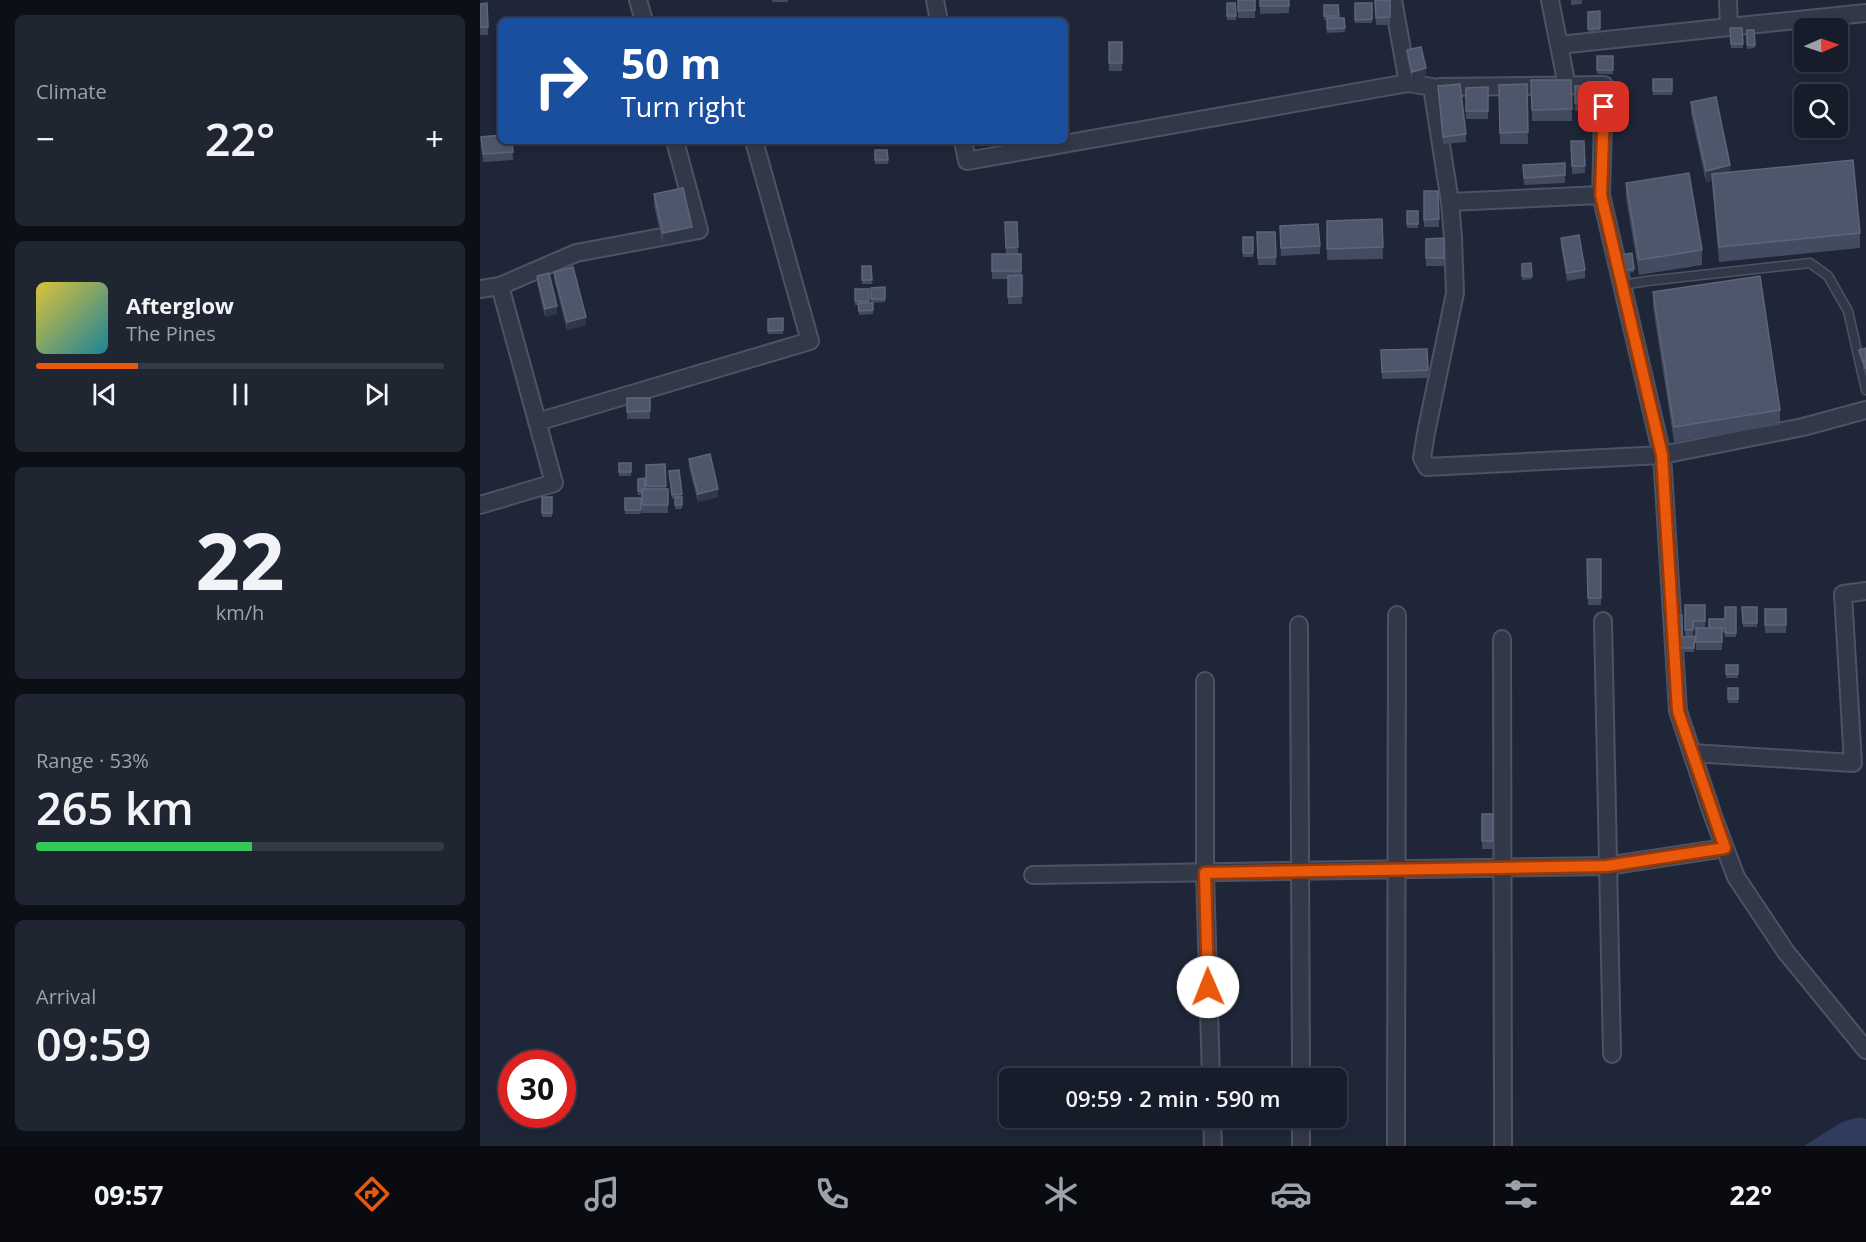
<!DOCTYPE html>
<html lang="en">
<head>
<meta charset="utf-8">
<style>
	body { margin:0; font-family:"Open Sans",sans-serif; background:#202532; color:#f1f3f6; height:100vh; display:flex; flex-direction:column; font-size:22px; white-space:nowrap }
	* { box-sizing:border-box; margin:0 }
	p { font-size:20px; color:#9ea1a8 }
	.icon { flex:none; width:33px; height:33px; fill:none; stroke:currentColor; stroke-width:2; stroke-linecap:round; stroke-linejoin:round }
	.map { position:relative; flex:1; overflow:hidden }
	.details { display:flex; flex-direction:column; gap:15px; padding:15px; background:#0d0f17; width:480px }
	.details>* { flex:none }
	.hud { position:absolute; left:18px; top:18px; width:570px; height:126px; border-radius:9px; box-shadow:0 3px 9px #0003,0 0 0 2px #363a47; background:#1a4fa0; color:#fff; overflow:hidden }
	.needle { width:39px; rotate:88deg }
	.buttons { position:absolute; left:1314px; top:18px; display:grid; gap:12px }
	.buttons a { display:grid; place-items:center; width:54px; height:54px; border-radius:9px; background:#171c2a; box-shadow:0 3px 9px #0003,0 0 0 2px #363a47; font-size:30px }
	.speed { position:absolute; left:18px; top:1050px; display:flex; gap:12px; font-size:30px; font-weight:700; text-align:center }
	.speed>* { display:grid; place-content:center; width:78px; height:78px; border-radius:50%; background:#171c2a; box-shadow:0 3px 9px #0003,0 0 0 2px #363a47; line-height:1 }
	.speed .limit { border:9px solid #d22; background:#fff; color:#111 }
	.pin { position:absolute; display:grid; place-items:center; width:51px; height:51px; color:#fff; margin:-26px; border-radius:12px; box-shadow:0 3px 9px #0006 }
	.me { position:absolute; width:66px; margin:-33px; rotate:359deg; stroke-linejoin:round; filter:drop-shadow(0 0 4px #0008) }
	.turn { display:flex; align-items:center; gap:21px; height:126px; padding:0 24px; font-size:27px }
	.turn .icon { width:78px; height:78px; stroke-width:2.5 }
	.turn b { display:block; font-size:42px; line-height:51px }
	.big { font-size:45px; font-weight:600; line-height:1.1 }
	.details .tile { flex:1; display:flex; flex-direction:column; justify-content:center; gap:9px; min-width:0; padding:0 21px; border-radius:9px; background:#202532 }
	.details .dial { align-items:center; gap:0 }
	.dial b { font-size:78px; line-height:1 }
	.song { display:flex; align-items:center; gap:18px }
	.cover { width:72px; height:72px; border-radius:9px; background:linear-gradient(135deg,hsl(50 70% 55%),hsl(190 70% 35%)) }
	.played { height:6px; border-radius:3px; background:linear-gradient(90deg,#ea580c 25%,#363a47 25%) }
	.keys { display:flex; justify-content:space-around; direction:ltr }
	.heat { display:flex; justify-content:space-between; align-items:center; font-size:33px; direction:ltr }
	.charge { height:9px; border-radius:4px; background:linear-gradient(90deg,#34c759 53%,#363a47 0) }
	.trip { position:absolute; left:519px; top:1068px; width:348px; height:60px; border-radius:9px; background:#171c2a; box-shadow:0 3px 9px #0003,0 0 0 2px #363a47; font-weight:600; line-height:60px; text-align:center }
	.menu { display:flex; height:96px; justify-content:space-around; align-items:center; background:#090b11; color:#9ea1a8 }
	.menu .icon { width:42px; height:42px }
	.menu .on { color:#ea580c }
	.menu b { font-size:27px; color:#f1f3f6 }
	main { display:flex; flex:1; min-height:0 }
	.map>svg:first-child { display:block }
	.water { fill:#303c5e }
	.lines { fill:none; stroke-linecap:round; stroke-linejoin:round }
	.service-casing { stroke:#4d5363; stroke-width:11 }
	.minor-casing { stroke:#4d5363; stroke-width:20 }
	.service { stroke:#333848; stroke-width:8 }
	.minor { stroke:#333848; stroke-width:16 }
	.wall { fill:#434b60 }
	.shaded-wall { fill:#30374b }
	.building { fill:#4e566b; stroke:#5d6579; stroke-width:1.5 }
	.route-casing { stroke:#983908; stroke-width:15 }
	.route { stroke:#ea580c; stroke-width:10 }
</style>
</head>
<body>
<main>
<section class="details">
<div class="tile"><p>Climate</p>
<div class="heat"><a>−</a><b class="big">22°</b><a>+</a></div>
</div>
<div class="tile">
<div class="song"><i class="cover"></i><div><b>Afterglow</b><p>The Pines</p></div></div>
<div class="played"></div>
<div class="keys"><svg class="icon" aria-label="previous" viewBox="0 0 24 24"><path d="M18 5L8 12l10 7zM5 5v14"/></svg><svg class="icon" aria-label="pause" viewBox="0 0 24 24"><path d="M8 5v14M16 5v14"/></svg><svg class="icon" aria-label="next" viewBox="0 0 24 24"><path d="M6 5l10 7-10 7zM19 5v14"/></svg></div>
</div>
<div class="tile dial"><b>22</b><p>km/h</p></div>
<div class="tile"><p>Range · 53%</p><b class="big">265 km</b><div class="charge"></div></div>
<div class="tile"><p>Arrival</p><b class="big">09:59</b></div>
</section>
<div class="map">
<svg width="1386" height="1146" viewBox="0 0 1386 1146">
	<rect width="100%" height="100%" fill="#1f2638"/>
	<!-- water -->
	<path class="water" d="M1379,1117l7,2v27h-62l38,-24z"/>
	<g class="lines">
		<!-- service casing -->
		<g class="service-casing">
			<path id="service" d="M1142,285l25,-4 163,-18 18,13 20,35 18,79"/>
		</g>
		<!-- minor casing -->
		<g class="minor-casing">
			<path id="minor" d="M158,0l6,21
				M455,0l4,21
				M913,0l15,83 24,4 18,115 3,36 2,55 -29,140 -4,25 5,9 235,-12 -61,-260 -151,7
				M1070,0l17,86
				M1248,0l1,27 137,-14
				M1079,45l170,-18
				M959,87l165,-2 -3,110
				M483,141l4,20 441,-78
				M0,289l20,-3 76,-33 123,-23 -24,-89
				M57,422l273,-81 -56,-200
				M0,505l74,-22 -54,-197
				M1386,591l-23,3 10,169 -161,-10 21,63 23,61 50,75 80,98
				M1123,621l9,433
				M819,625l2,453
				M1022,639l1,505
				M725,681v192l6,205
				M1212,753l-14,-42 -16,-256 141,-28 63,-17
				M553,875l574,-9 118,-18
				M732,1118l1,28
				M821,1118v28
				M916,1143l1,-528"/>
		</g>
		<!-- service -->
		<use href="#service" class="service"/>
		<!-- minor -->
		<use href="#minor" class="minor"/>
	</g>
	<!-- wall -->
	<path class="wall" d="M292,0h16v2h-16z
		M758,0h17v18h-17z
		M780,0h29v13l-29,1z
		M895,0h15v25h-14z
		M1091,0h11v4l-11,1z
		M7,3l1,32h-8v-31z
		M747,3h8l1,17h-9z
		M875,3h17v20h-17z
		M844,5h14l1,13h5l1,14 -18,1v-13h-3z
		M1120,11v21h-12v-20z
		M1250,28h12l1,20h-12z
		M1267,30h7l1,18 -8,1z
		M629,42h13v29h-13z
		M927,50l19,26 -14,4 -5,-22z
		M1117,56h16v18h-16z
		M1173,79h19v16h-19z
		M1051,80h40l1,41h-40z
		M1047,84l1,60h-28l-1,-59z
		M1120,85v25l-25,1v-25z
		M958,86l28,48v8l-23,2z
		M1008,87v32h-22v-31z
		M585,93h4v21h-4z
		M1211,102l39,70 130,61v15l-141,14 -7,-81 -6,1 -15,-69z
		M1,137l31,4 1,19 -30,2z
		M1091,141h13l1,32 -13,1z
		M395,150h12l1,14h-13z
		M1085,163v20l-41,2 -1,-20z
		M1146,183l76,67v15l-63,10 -13,-77z
		M944,191h14l1,36h-15z
		M174,194l38,44 -29,7 -9,-40z
		M927,211h11v17h-11z
		M902,219l1,40 -56,1v-39z
		M525,222h12l1,32h3l1,50h-14v-25h-16v-25h14z
		M800,226l40,20v8l-39,2z
		M777,232h18l1,33h-18z
		M763,237h10v20h-10z
		M964,238v28h-18v-27z
		M1081,238l24,32v8l-18,3 -6,-35z
		M1140,255l14,14v3l-12,2z
		M1051,263l1,16 -10,1v-16z
		M382,266h9l1,18h-10z
		M74,272l32,53 -19,5 -13,-51z
		M57,276l20,38 -12,3 -8,-34z
		M405,287v15l-14,1v-15z
		M375,289h14v14h4v11l-14,1 -1,-10h-3z
		M1173,292l127,118v15l-106,17 -21,-135z
		M303,318v16h-15v-15z
		M1386,348v29l-3,-8v-4l-4,-11v-4z
		M947,349l1,29 -46,1 -1,-29z
		M147,398h23v21h-23z
		M209,459l29,38 -20,5 -9,-35z
		M139,463h12v13h-12z
		M185,464l1,25h2v24h-26v-18h-4v-16l8,10v-24z
		M189,475l13,19v15h-7v-11l-3,1z
		M62,497h10v20h-10z
		M145,498h16v16h-16z
		M1107,559h14v46h-13z
		M1205,605h20v23h4l16,-9 11,-12v30h-11v-5h-3v18h-26v-21h-3v7h2l-1,16h-20l-2,-37 10,22h3z
		M1262,607h15v20h-14z
		M1285,609h21v24h-21z
		M1246,665h12v13h-12z
		M1248,688h10v15h-10z
		M1002,814h11v35h-11z"/>
	<!-- shaded-wall -->
	<path class="shaded-wall" d="M946,68v8l-14,4v-8z
		M1250,165v12l-18,-3v7l-6,1v-11z
		M212,227v11l-29,7v-12z
		M77,306v8l-12,3v-8z
		M106,317v8l-19,5v-8z
		M238,489v8l-20,5v-8z"/>
	<!-- building -->
	<path class="building" d="M758,0h17v10l-17,1z
		M780,0h29v6h-29z
		M895,0h15v17l-14,1z
		M7,3l1,24h-8v-23z
		M747,3h8l1,13h-9z
		M875,3h17v16l-17,1z
		M844,5h14l1,11h-15z
		M1120,11v17l-12,1v-17z
		M847,18h17l1,10 -18,1z
		M1250,28h12l1,16h-12z
		M1267,30h7l1,15h-8z
		M629,42h13v21h-13z
		M941,47l5,21 -14,4 -5,-22z
		M1117,56h16v14h-16z
		M1173,79h19v12h-19z
		M1051,80h40l1,29 -40,1z
		M980,84l6,50 -23,3 -5,-51z
		M1047,84l1,48 -28,1 -1,-48z
		M1120,85v18h-25v-17z
		M1008,87v24h-22v-23z
		M585,93h4v17h-4z
		M1236,97l14,68 -24,6 -15,-69z
		M21,135v6h11l1,11 -30,2 -2,-17z
		M1091,141h13l1,25h-13z
		M395,150h12l1,10h-13z
		M1373,160l7,73 -141,14 -7,-73z
		M1085,163v12l-41,3 -1,-13z
		M1209,173l13,77 -63,10 -13,-77z
		M203,188l9,39 -29,6 -9,-39z
		M944,191h14l1,28 -15,1z
		M927,211h11v13h-11z
		M902,219l1,28 -56,2v-28z
		M525,222h12l1,25 -12,1z
		M838,224l2,22 -39,2 -1,-22z
		M777,232h18l1,25 -18,1z
		M1099,235l6,35 -18,3 -6,-35z
		M763,237h10v16h-10z
		M964,238v20h-18v-19z
		M1152,253l2,16 -12,2 -2,-16z
		M512,254h29v17h-29z
		M1051,263l1,13h-10v-12z
		M382,266h9l1,14h-10z
		M93,267l13,50 -19,5 -13,-50z
		M69,273l8,33 -12,3 -8,-33z
		M542,275v21l-14,1v-21z
		M1280,276l20,134 -106,17 -21,-135z
		M405,287v12h-14v-11z
		M375,289h14v12h-14z
		M378,303h15v7l-14,1z
		M303,318v12l-15,1v-12z
		M1386,348v12l-3,2 -4,-12z
		M947,349l1,21 -46,2 -1,-22z
		M1386,360v9l-3,-7z
		M147,398h23v13l-23,1z
		M230,454l8,35 -20,5 -9,-35z
		M139,463h12v9h-12z
		M185,464l1,22h-20v-21z
		M199,470l3,24 -10,1 -3,-24z
		M165,478v11h-3v2h-4v-12z
		M162,489h26v16h-26z
		M62,497h10v16h-10z
		M195,497h7v8h-7z
		M145,498h16v12h-16z
		M1107,559h14v39h-13z
		M1205,605h20v16h-12v9h-8z
		M1245,607h11v26h-11v-5h-16v-9h16z
		M1262,607h15v16h-14z
		M1285,609h21v16h-21z
		M1192,615h10v22l13,-1 -1,12h-20z
		M1216,628h26v14h-26z
		M1246,665h12v9h-12z
		M1248,688h10v11h-10z
		M1002,814h11v27h-11z"/>
	<g class="lines">
		<!-- route casing -->
		<g class="route-casing">
			<path id="route" d="M728,987l-3,-114 402,-7 118,-18 -47,-137 -16,-256 -61,-260 3,-88"/>
		</g>
		<!-- route -->
		<use href="#route" class="route"/>
	</g>
</svg>
<div class="buttons">
<a><svg class="needle" viewBox="-14 -14 28 28"><path d="M0-13l5 13h-10z" fill="#e53935"/><path d="M0 13l5-13h-10z" fill="#9ea1a8"/></svg></a>
<a><svg class="icon" aria-label="search" viewBox="0 0 24 24"><circle cx="10" cy="10" r="6"/><path d="M15 15l6 6"/></svg></a>
</div>
<div class="speed"><div class="limit">30</div></div>
<div class="pin" style="left:1124px;top:107px;background:#d93025"><svg class="icon" aria-label="arrive" viewBox="0 0 24 24"><path d="M6 21V4h12l-3 4 3 4H6"/></svg></div>
<svg class="me" style="left:728px;top:987px" viewBox="-20 -20 40 40"><circle r="19" fill="#fff"/><path d="M0-13L10 11 0 6-10 11z" fill="#ea580c"/></svg>
<div class="trip">09:59 · 2 min · 590 m</div>
<div class="hud">
<div class="turn"><svg class="icon" aria-label="right" viewBox="0 0 24 24"><path d="M7 20v-9h11M14 6l5 5-5 5"/></svg><div><b>50 m</b>Turn right</div></div>
</div>
</div>
</main>
<nav class="menu">
<b>09:57</b>
<svg class="icon on" aria-label="directions" viewBox="0 0 24 24"><path d="M12 3l9 9-9 9-9-9zM9 14v-3h6M13 9l2 2-2 2"/></svg>
<svg class="icon" aria-label="music" viewBox="0 0 24 24"><path d="M9 18V5l10-2v13"/><circle cx="6" cy="18" r="3"/><circle cx="16" cy="16" r="3"/></svg>
<svg class="icon" aria-label="phone" viewBox="0 0 24 24"><path d="M5 4h4l2 5-3 2q2 4 5 5l2-3 5 2v4C11 20 4 13 5 4z"/></svg>
<svg class="icon" aria-label="climate" viewBox="0 0 24 24"><path d="M12 3v18M4 7l16 10M4 17L20 7"/></svg>
<svg class="icon" aria-label="car" viewBox="0 0 24 24"><path d="M5 17H2v-5l4-1 3-4h7l3 4 3 1v5h-3M9 17h6M6 11h13"/><circle cx="7" cy="17" r="2"/><circle cx="17" cy="17" r="2"/></svg>
<svg class="icon" aria-label="filters" viewBox="0 0 24 24"><path d="M4 7h16M4 17h16"/><circle cx="9" cy="7" r="2"/><circle cx="15" cy="17" r="2"/></svg>
<b>22°</b>
</nav>
</body>
</html>
